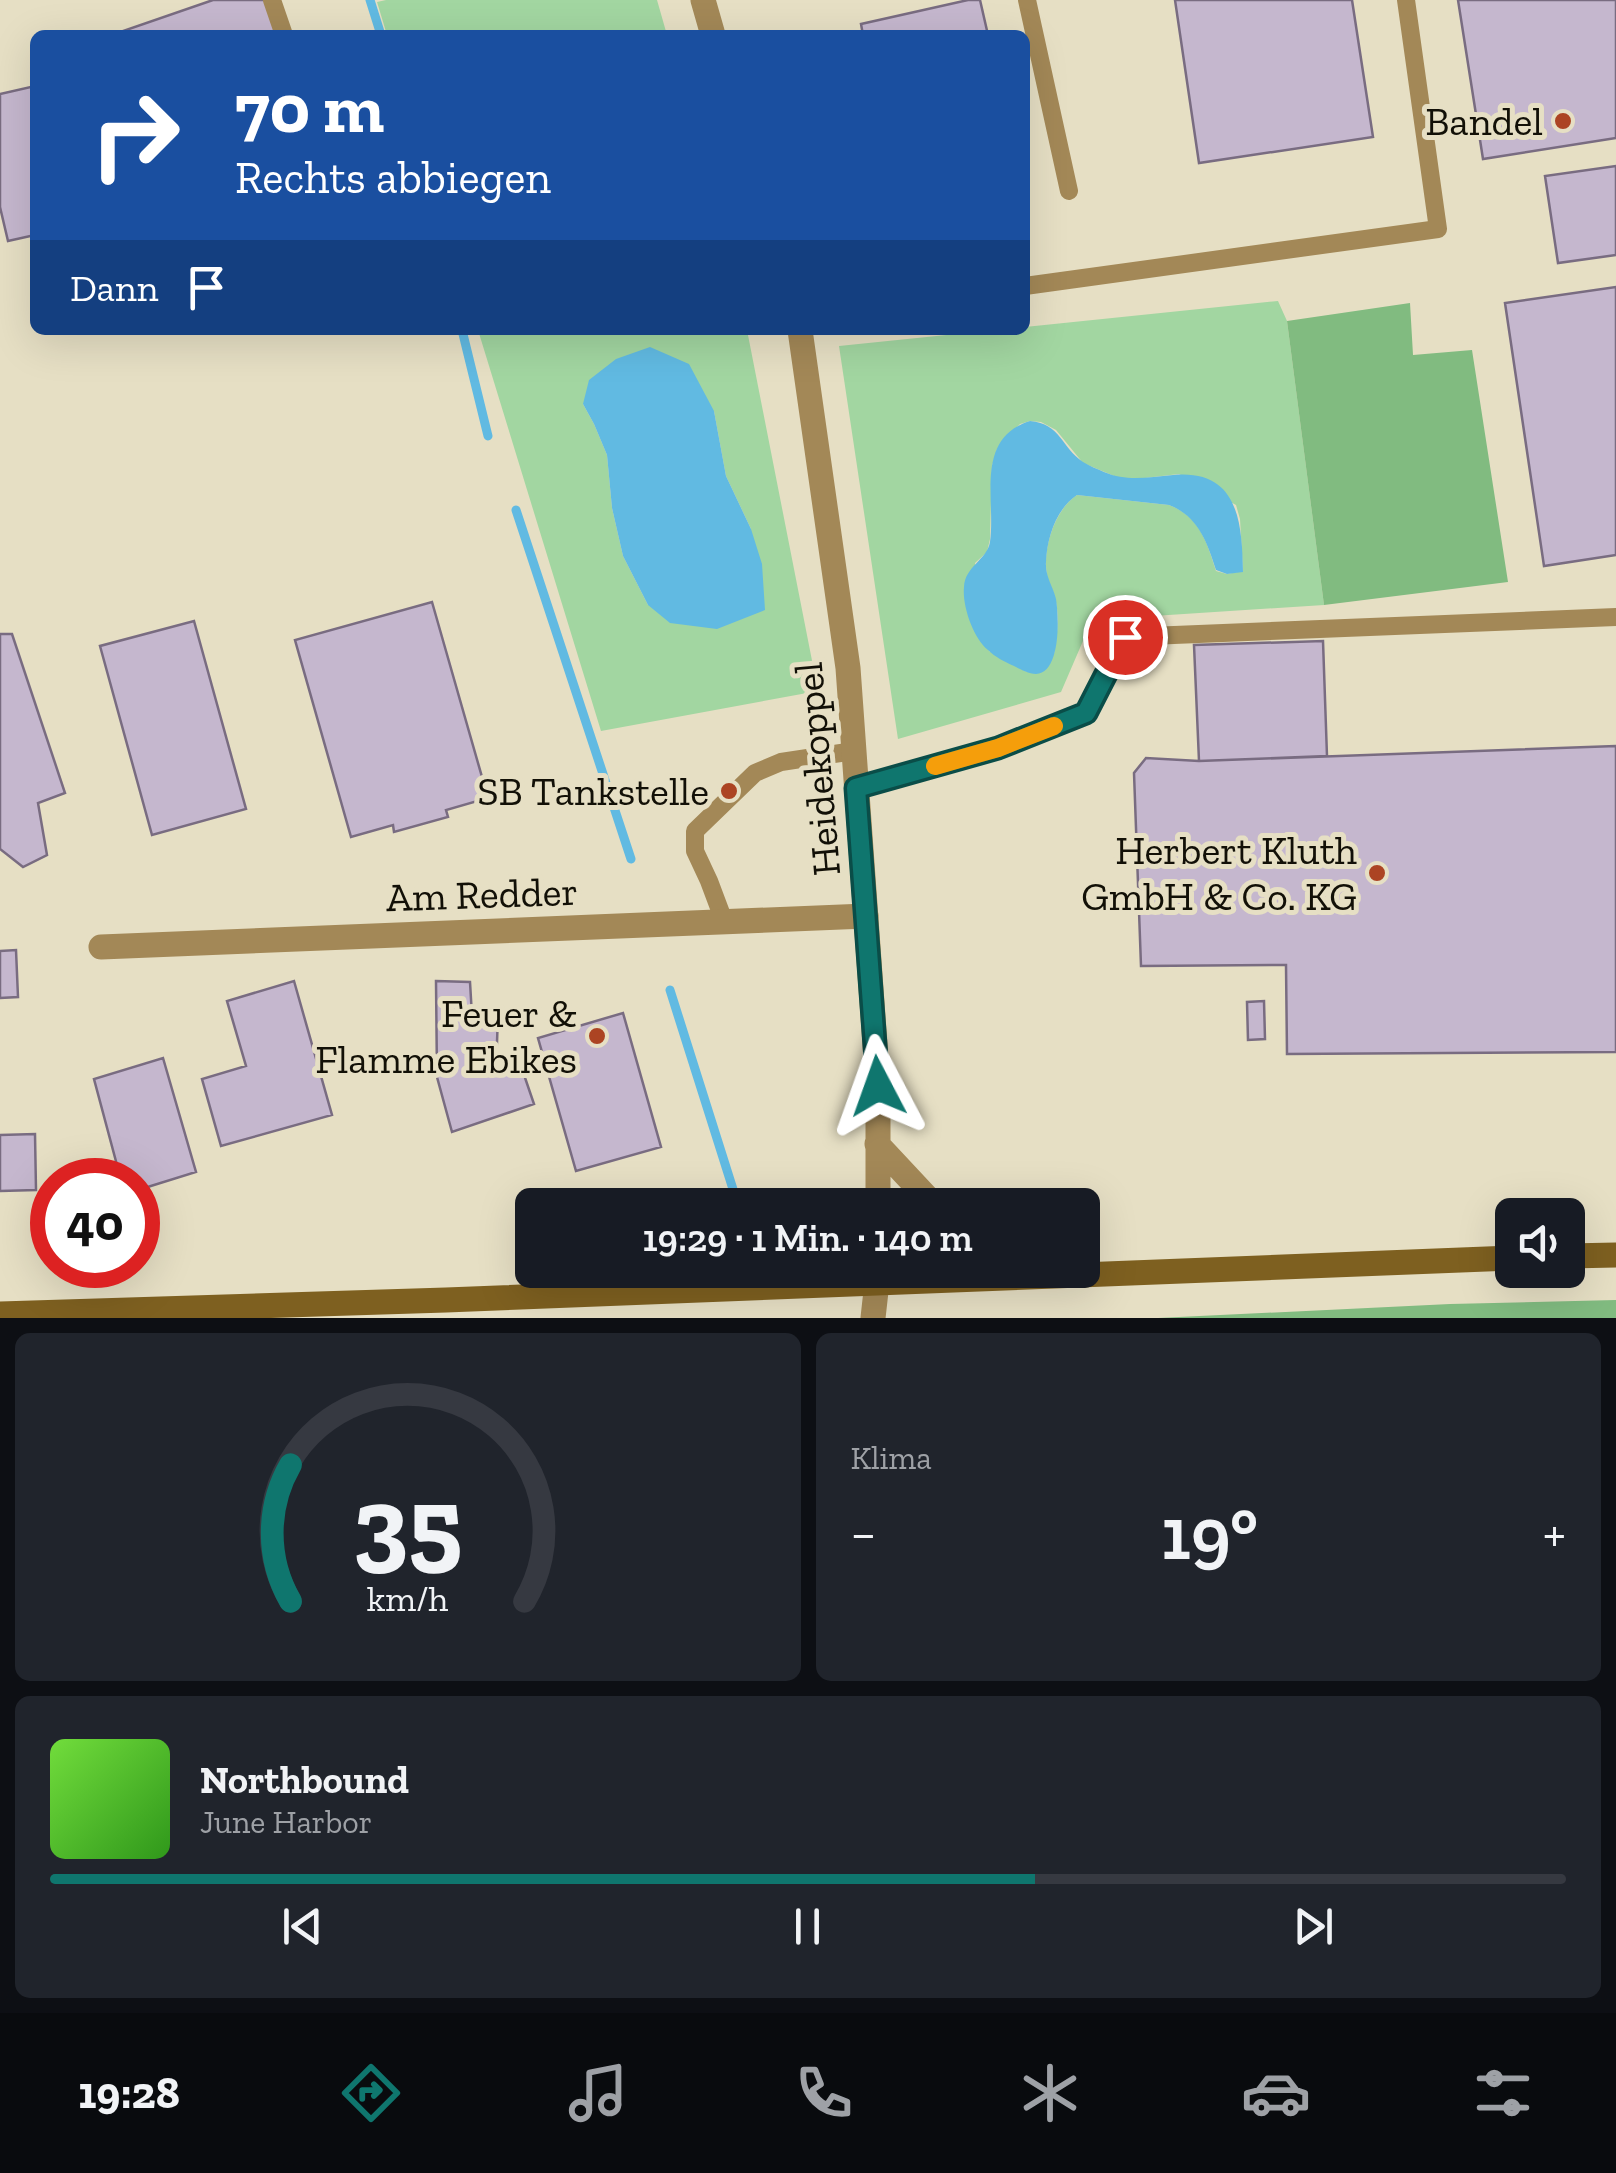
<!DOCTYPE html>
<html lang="de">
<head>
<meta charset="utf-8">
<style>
	body { margin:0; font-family:"Zilla Slab",serif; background:#20242c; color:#f1f3f6; height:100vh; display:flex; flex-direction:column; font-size:38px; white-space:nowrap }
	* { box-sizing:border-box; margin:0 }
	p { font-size:32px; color:#9ea1a6 }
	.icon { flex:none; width:55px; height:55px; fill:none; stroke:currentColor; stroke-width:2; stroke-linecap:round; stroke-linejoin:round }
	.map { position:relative; height:1318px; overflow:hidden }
	.drawer { display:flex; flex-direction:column; gap:15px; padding:15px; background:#0d0f14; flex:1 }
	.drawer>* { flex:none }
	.top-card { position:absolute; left:30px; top:30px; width:1000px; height:305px; border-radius:15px; box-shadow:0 10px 40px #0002; background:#1a4fa0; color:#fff; overflow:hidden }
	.fabs { position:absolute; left:1495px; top:1198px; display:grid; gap:20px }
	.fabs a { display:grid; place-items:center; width:90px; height:90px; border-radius:15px; background:#171b24; box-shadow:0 10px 40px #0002; font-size:50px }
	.speed { position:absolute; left:30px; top:1158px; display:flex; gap:20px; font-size:50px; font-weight:700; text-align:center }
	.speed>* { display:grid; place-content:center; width:130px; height:130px; border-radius:50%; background:#171b24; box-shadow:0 10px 40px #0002; line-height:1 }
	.speed .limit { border:15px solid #d22; background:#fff; color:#111 }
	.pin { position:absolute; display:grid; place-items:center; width:85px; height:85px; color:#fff; margin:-42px; border:5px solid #fff; border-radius:50%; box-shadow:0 2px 10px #0007 }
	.me { position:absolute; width:110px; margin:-55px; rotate:356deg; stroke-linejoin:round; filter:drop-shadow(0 0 8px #0008) }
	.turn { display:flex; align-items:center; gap:35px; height:210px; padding:0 40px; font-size:45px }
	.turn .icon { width:130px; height:130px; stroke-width:2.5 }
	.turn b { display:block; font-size:70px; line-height:85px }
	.then { display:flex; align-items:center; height:95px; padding:0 40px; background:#0003; gap:20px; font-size:38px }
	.big { font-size:75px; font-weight:600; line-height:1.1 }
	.drawer .widget { flex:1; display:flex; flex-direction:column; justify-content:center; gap:15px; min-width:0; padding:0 35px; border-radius:15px; background:#20242c }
	.drawer .dial { align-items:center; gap:0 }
	.dial svg { height:260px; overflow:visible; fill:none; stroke:#363941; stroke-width:7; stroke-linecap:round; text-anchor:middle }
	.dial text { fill:#f1f3f6; stroke:none }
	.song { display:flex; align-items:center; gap:30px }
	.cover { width:120px; height:120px; border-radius:15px; background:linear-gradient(135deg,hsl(100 70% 55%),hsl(110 70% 35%)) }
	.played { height:10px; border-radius:5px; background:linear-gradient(90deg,#0f766e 65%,#363941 65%) }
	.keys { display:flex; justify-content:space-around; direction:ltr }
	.heat { display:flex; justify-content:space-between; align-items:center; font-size:55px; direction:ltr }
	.drawer .tiles { flex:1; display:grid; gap:15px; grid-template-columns:1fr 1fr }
	.widget:last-child { grid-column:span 2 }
	.trip { position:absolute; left:515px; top:1188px; width:585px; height:100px; border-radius:15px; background:#171b24; box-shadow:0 10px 40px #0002; font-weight:600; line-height:100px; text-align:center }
	.tabs { display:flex; height:160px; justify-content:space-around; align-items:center; background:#090b0e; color:#9ea1a6 }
	.tabs .icon { width:70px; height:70px }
	.tabs .selected { color:#0f766e }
	.tabs b { font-size:45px; color:#f1f3f6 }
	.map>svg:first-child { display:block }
	.green { fill:#a2d6a1; fill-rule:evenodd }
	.forest { fill:#81bb80 }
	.water { fill:#61bae2 }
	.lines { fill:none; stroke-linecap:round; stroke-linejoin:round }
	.stream { stroke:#61bae2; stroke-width:9 }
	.building { fill:#c5b7ce; stroke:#796c81; stroke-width:2.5 }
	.service { stroke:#a38857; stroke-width:18 }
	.minor { stroke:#a38857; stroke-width:25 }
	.tertiary { stroke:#a38857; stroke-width:25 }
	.secondary { stroke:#7e6020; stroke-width:25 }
	.route-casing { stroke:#0a4d48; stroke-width:25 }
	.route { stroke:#0f766e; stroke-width:18 }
	.slow { stroke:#f59e0b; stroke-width:18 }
	.poi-dot { fill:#ac4423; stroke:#e6dfc4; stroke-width:4 }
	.labels { text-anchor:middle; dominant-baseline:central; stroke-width:10; stroke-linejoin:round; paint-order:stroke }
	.poi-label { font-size:40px; fill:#121007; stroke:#e6dfc4; text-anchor:end }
	.street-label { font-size:40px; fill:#121007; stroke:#e6dfc4 }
</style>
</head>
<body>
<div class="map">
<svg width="1616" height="1318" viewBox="0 0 1616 1318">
	<rect width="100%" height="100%" fill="#e6dfc4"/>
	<!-- green -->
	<path class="green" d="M386,0h271l10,35h-280l-10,-33z
		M1278,301l9,20 37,284 -232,15 -31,72 -163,47 -59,-393 156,-16h30v-3zM1030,421l11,1 15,8 27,33 36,15 9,2 51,-6 57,31 4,14 3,52 -16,3 -11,-3c-9,-29 -17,-55 -47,-66l-92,-10c-22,14 -35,54 -30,80 1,8 7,15 8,23 5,18 2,38 -1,56l-27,18 -38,-21 -14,-88 12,-11 3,-13 2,-73 5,-17 23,-25z
		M478,330h269l71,361 -217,40zM583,404l131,7 12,65 25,53 -103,76 -25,-49 -11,-48 -5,-53 -13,-31z"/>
	<!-- forest -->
	<path class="forest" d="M1410,303l3,52 59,-5 36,232 -184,23 -37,-284z
		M1616,1300v18h-458l292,-14z"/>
	<!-- water -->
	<path class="water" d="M650,347l39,17 25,47 12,65 25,53 11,35 3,46 -48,19 -47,-6 -22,-18 -25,-49 -11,-48 -5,-53 -13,-31 -11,-20 6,-24 27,-21z
		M1030,421c31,3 31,26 53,41 6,4 15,7 21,10 24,10 44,5 69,3 66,-6 69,48 70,97l-16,2 -11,-4c-9,-28 -18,-54 -47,-65l-92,-10c-21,14 -30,43 -31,67 -1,15 7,24 10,37 3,18 5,74 -20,75 -8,0 -16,-5 -22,-8 -9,-4 -19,-9 -26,-16 -15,-12 -26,-45 -24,-63 1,-21 23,-27 26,-45 6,-43 -16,-103 40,-121z"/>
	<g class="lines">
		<!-- stream -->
		<path class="stream" d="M370,0l11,35
			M462,330l26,106
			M516,510l115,349
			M670,990l68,215"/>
	</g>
	<!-- building -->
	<path class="building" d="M213,0h52l12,35h-153l-1,-4z
		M968,0h12l8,35h-125l-2,-11z
		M1175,0h177l21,137 -174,26z
		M1458,0h158v138l-133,21z
		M35,86v149l-27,6 -8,-34v-113z
		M1616,166v89l-58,8 -13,-87z
		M1616,287v268l-72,11 -39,-263z
		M432,602l56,196 -42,12 2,7 -54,15 -1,-7 -42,12 -56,-197z
		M194,621l52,188 -94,26 -52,-189z
		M0,634h12l53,159 -27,10 9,52 -24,12 -23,-18z
		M1323,641l4,115 -128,5 -5,-116z
		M1616,746v306l-329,2 -1,-89 -145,1 -7,-193 12,-15 53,3z
		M16,950l2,47 -18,1v-47z
		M294,981l38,134 -111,31 -19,-67 44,-13 -19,-65z
		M436,981l34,1 2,34 26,-2 -2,57 25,-5 13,38 -82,28 -15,-55z
		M1264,1001l1,38 -17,1 -1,-38z
		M623,1013l38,134 -85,24 -38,-133z
		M163,1058l33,114 -58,18v-10h-17l-27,-101z
		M35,1134l1,56 -36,1v-56z"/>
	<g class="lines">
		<!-- service -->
		<path class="service" d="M272,0l12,35
			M1027,0l42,191
			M1025,286l413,-57 -32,-229
			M856,788l142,-40 88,-35 39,-76 491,-20
			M724,921l-15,-40 -14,-30v-20l60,-58 26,-11 73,-11"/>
		<!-- minor -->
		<path class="minor" d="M101,947l765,-31
			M873,1318l4,-36"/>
		<!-- tertiary -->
		<path class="tertiary" d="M703,0l10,35
			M800,330l48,338 30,418v119
			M877,1144l57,61"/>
		<!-- secondary -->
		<path class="secondary" d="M1568,1256l48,-1
			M0,1314l446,-14 1066,-42"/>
	</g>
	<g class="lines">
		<!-- route casing -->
		<g class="route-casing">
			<path id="route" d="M878,1086l-22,-298 142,-40 88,-35 39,-76"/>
		</g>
		<!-- route -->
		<use href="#route" class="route"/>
		<!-- slow -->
		<path class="slow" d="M935,766l63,-18 56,-22"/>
	</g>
	<!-- markers -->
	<g class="poi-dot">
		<circle cx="1563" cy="121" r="10"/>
		<circle cx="729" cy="791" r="10"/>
		<circle cx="1377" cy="873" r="10"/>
		<circle cx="597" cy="1036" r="10"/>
	</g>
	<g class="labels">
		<!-- poi labels -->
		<g class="poi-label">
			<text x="1543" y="121">Bandel</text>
			<text x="709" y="791">SB Tankstelle</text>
			<text x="1357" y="850">Herbert Kluth<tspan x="1357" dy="46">GmbH &amp; Co. KG</tspan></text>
			<text x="577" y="1013">Feuer &amp;<tspan x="577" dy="46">Flamme Ebikes</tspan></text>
		</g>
		<!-- street labels -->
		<g class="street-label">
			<text transform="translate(817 769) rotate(-95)">Heidekoppel</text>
			<text transform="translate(482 894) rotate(-2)">Am Redder</text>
		</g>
	</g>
</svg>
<div class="fabs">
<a><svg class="icon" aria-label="sound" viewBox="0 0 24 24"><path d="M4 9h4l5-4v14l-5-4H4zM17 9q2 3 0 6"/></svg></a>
</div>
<div class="speed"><div class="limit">40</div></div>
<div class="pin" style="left:1125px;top:637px;background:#d93025"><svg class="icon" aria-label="arrive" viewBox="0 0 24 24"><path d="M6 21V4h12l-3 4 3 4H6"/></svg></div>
<svg class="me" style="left:878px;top:1086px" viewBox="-20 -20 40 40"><path d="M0-17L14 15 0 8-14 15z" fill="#0f766e" stroke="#fff" stroke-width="4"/></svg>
<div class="trip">19:29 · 1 Min. · 140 m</div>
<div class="top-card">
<div class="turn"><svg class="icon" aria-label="right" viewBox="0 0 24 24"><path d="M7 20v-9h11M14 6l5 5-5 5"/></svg><div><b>70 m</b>Rechts abbiegen</div></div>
<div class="then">Dann<svg class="icon" aria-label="arrive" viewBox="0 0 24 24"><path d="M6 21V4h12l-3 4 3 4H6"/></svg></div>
</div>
</div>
<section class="drawer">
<div class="tiles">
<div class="widget dial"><svg viewBox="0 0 100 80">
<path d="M14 69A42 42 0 1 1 86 69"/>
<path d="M14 69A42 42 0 0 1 14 27" stroke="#0f766e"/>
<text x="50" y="56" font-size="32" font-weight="700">35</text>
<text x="50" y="72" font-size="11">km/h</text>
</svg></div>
<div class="widget"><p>Klima</p>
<div class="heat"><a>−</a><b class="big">19°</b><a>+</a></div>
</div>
<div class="widget">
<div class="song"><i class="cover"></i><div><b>Northbound</b><p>June Harbor</p></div></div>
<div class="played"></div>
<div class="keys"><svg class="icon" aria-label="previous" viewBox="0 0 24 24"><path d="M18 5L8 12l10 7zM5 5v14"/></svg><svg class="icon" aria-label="pause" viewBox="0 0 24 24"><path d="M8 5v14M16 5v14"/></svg><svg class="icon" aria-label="next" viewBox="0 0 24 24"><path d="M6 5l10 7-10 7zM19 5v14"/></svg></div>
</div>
</div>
</section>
<nav class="tabs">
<b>19:28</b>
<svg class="icon selected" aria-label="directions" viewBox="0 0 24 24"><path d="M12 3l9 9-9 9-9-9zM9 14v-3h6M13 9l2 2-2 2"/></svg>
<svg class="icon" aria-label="music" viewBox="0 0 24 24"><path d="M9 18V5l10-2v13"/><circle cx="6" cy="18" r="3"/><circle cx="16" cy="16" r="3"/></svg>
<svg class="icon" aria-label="phone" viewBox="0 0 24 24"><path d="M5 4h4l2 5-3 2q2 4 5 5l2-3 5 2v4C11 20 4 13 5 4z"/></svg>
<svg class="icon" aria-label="climate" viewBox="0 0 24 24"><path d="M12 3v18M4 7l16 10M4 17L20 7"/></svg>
<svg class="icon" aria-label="car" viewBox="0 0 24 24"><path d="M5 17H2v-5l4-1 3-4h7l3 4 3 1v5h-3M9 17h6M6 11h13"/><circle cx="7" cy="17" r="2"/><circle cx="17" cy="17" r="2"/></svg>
<svg class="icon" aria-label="filters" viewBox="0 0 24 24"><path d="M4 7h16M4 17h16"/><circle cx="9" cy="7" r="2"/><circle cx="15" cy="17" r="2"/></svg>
</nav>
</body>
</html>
